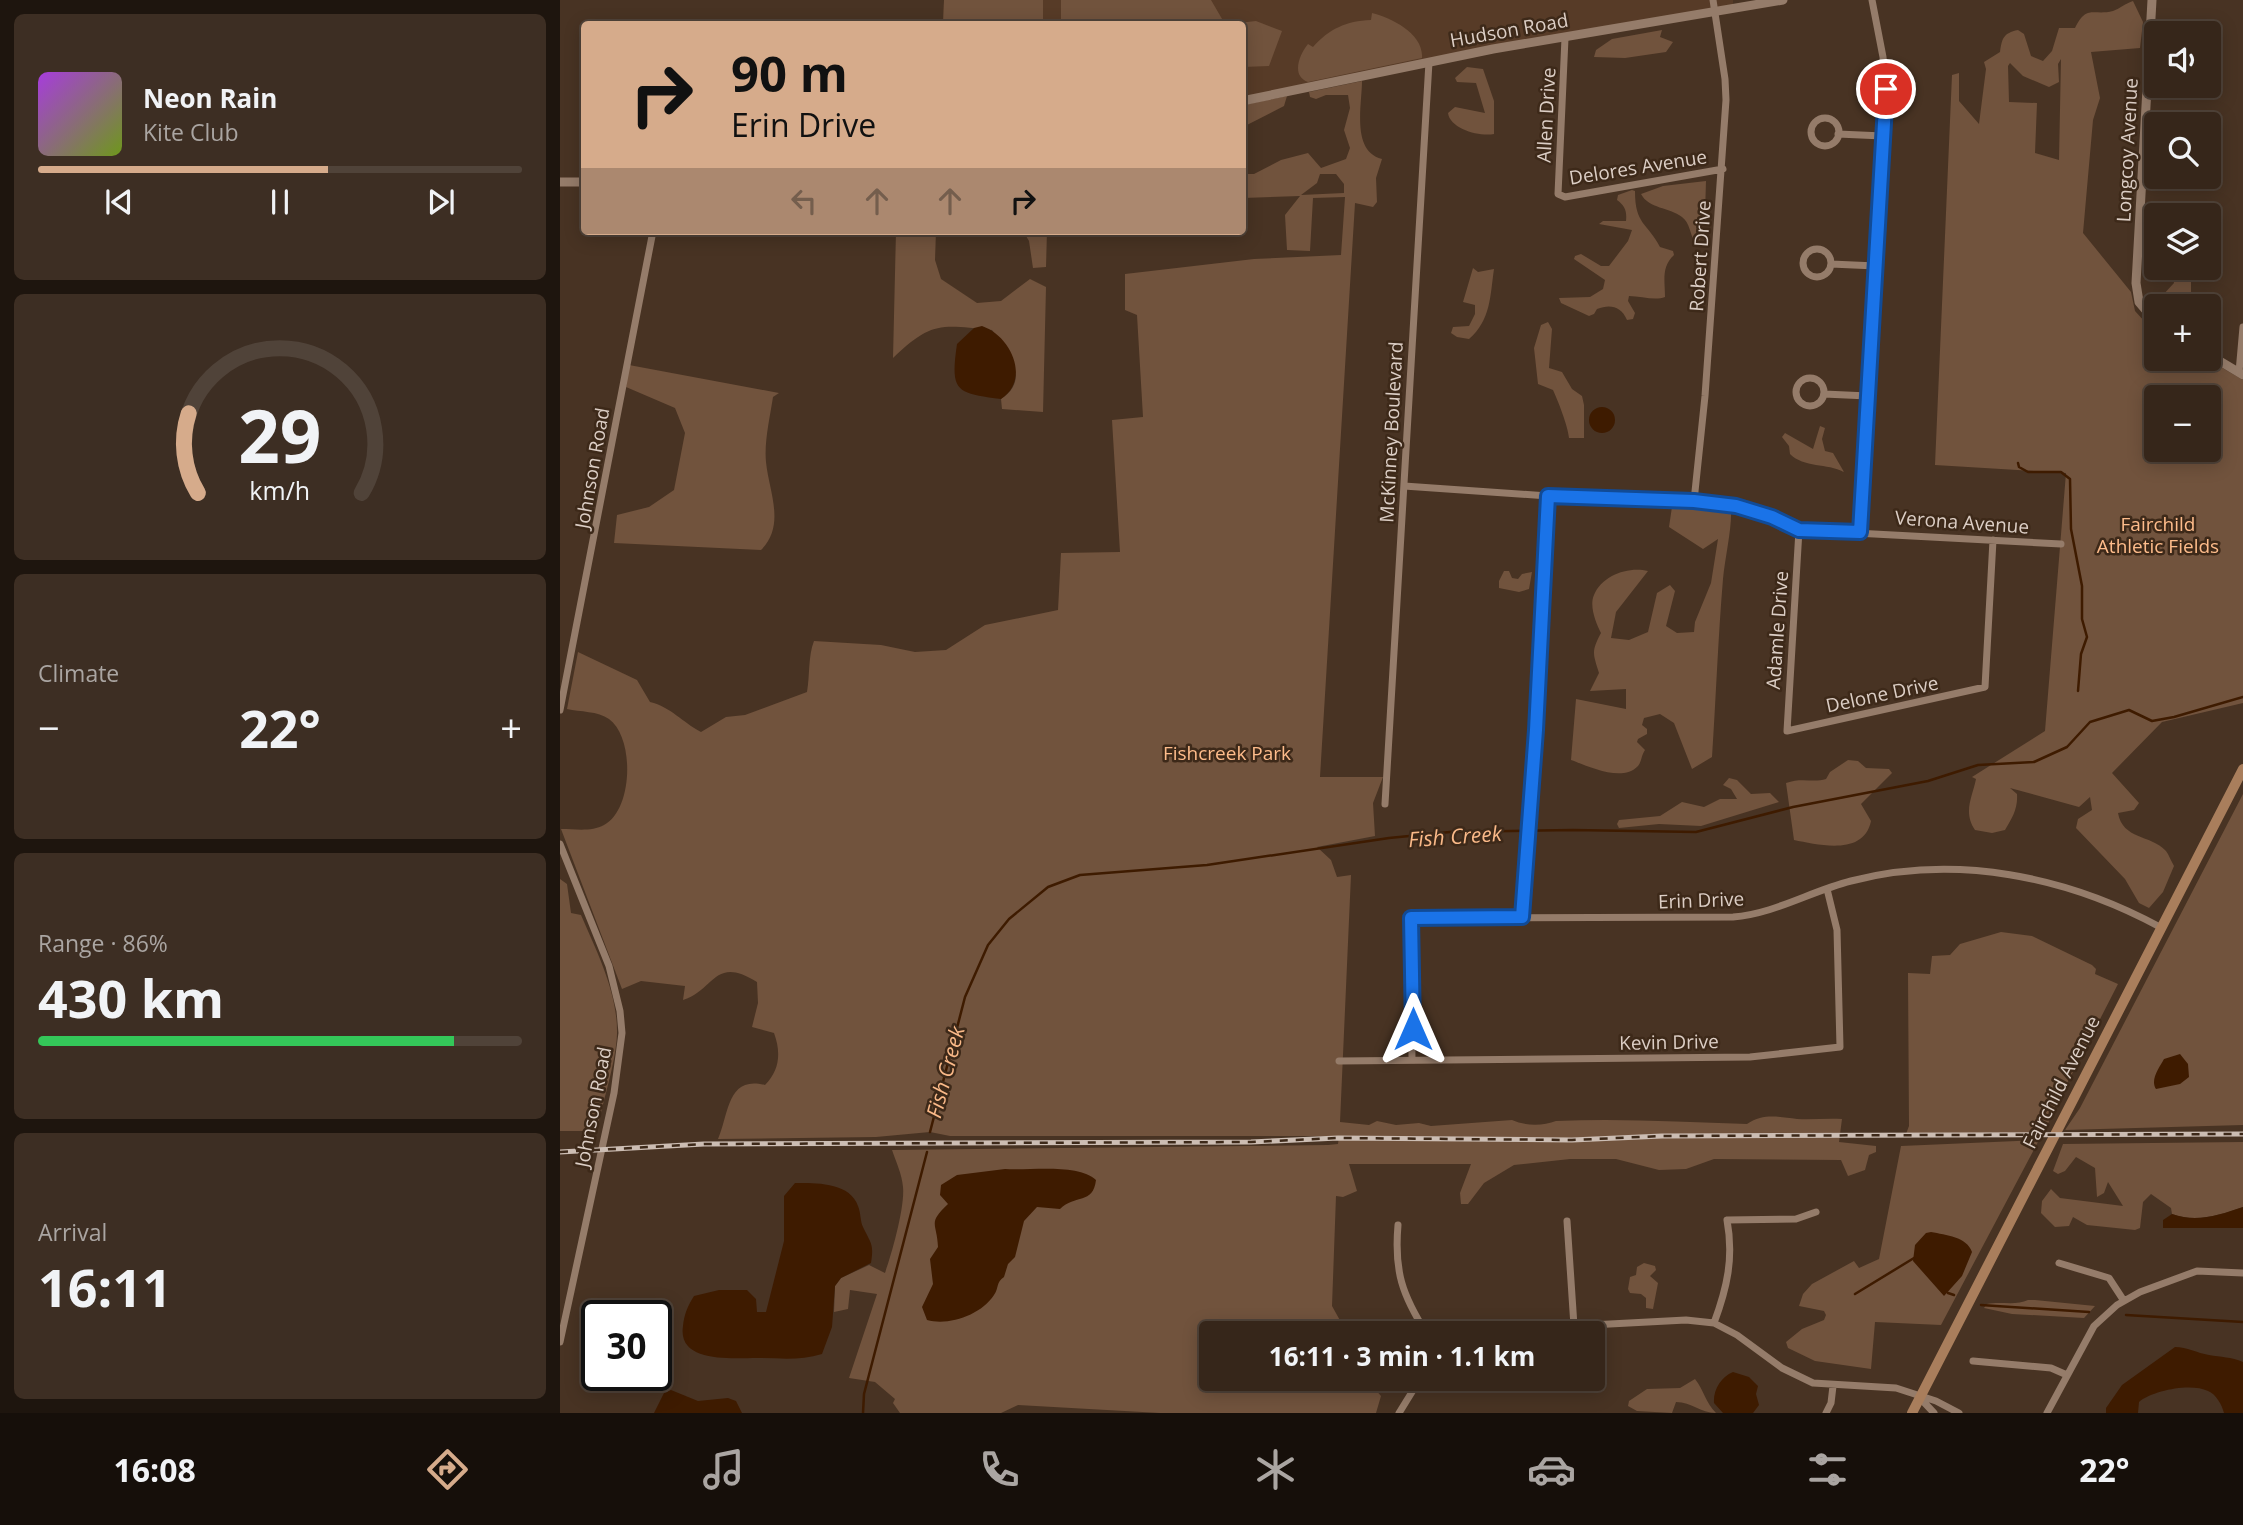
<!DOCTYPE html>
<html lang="en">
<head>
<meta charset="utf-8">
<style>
	body { margin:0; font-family:"Open Sans",sans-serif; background:#3d2e23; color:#f1f3f6; height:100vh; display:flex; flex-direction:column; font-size:26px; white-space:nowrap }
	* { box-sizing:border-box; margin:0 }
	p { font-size:23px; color:#aaa5a2 }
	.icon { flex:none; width:38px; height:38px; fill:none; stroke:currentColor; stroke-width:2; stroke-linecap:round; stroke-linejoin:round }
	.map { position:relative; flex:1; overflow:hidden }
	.panel { display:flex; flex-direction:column; gap:14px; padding:14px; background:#1e150e; width:560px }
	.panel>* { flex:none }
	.top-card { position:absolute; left:21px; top:21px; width:665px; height:214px; border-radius:7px; box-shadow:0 4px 18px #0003,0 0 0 2px #504339; background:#d6ab8b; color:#111; overflow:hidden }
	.buttons { position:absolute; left:1584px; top:21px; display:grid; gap:14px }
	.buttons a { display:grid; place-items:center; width:77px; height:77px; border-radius:7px; background:#36261a; box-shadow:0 4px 18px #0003,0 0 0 2px #504339; font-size:35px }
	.speed { position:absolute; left:21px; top:1300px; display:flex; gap:14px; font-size:35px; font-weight:700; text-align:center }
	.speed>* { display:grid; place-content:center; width:91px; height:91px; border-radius:50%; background:#36261a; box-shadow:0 4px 18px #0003,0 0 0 2px #504339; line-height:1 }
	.speed .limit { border:4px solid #111; border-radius:10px; background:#fff; color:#111 }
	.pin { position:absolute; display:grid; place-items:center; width:60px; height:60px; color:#fff; margin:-30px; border:4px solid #fff; border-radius:50%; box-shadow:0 2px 7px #0007 }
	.me { position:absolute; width:77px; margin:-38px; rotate:0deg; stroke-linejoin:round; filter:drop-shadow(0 0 5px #0008) }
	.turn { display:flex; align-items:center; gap:24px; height:147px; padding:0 35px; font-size:32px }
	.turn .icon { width:91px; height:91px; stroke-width:2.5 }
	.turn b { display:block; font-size:49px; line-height:60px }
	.lanes { display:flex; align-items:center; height:66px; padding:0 35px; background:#0003; justify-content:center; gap:35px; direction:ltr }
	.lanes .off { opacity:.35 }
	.big { font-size:52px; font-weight:700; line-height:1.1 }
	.panel .widget { flex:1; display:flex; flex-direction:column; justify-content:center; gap:10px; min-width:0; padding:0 24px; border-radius:10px; background:#3d2e23 }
	.panel .dial { align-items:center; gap:0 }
	.dial svg { height:182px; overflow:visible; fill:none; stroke:#504339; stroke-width:7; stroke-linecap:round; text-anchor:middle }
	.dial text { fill:#f1f3f6; stroke:none }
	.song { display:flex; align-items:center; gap:21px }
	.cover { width:84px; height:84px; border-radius:10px; background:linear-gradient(135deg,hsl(280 70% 55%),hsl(80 70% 35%)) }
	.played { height:7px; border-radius:4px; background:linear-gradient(90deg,#d6ab8b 60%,#504339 60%) }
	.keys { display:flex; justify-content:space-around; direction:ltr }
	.heat { display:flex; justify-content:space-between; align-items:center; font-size:38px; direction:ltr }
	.charge { height:10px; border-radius:5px; background:linear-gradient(90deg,#34c759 86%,#504339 0) }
	.trip { position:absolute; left:639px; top:1321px; width:406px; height:70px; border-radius:7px; background:#36261a; box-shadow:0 4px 18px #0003,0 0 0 2px #504339; font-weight:700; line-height:70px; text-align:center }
	.menu { display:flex; height:112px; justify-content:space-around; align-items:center; background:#160f0a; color:#aaa5a2 }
	.menu .icon { width:49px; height:49px }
	.menu .active { color:#d6ab8b }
	.menu b { font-size:32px; color:#f1f3f6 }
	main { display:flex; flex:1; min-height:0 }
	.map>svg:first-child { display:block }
	.built { fill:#573b27 }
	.green { fill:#71533d; fill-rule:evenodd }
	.water { fill:#3e1b00 }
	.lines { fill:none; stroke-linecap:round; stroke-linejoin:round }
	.stream { stroke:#3e1b00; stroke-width:2.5 }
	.minor { stroke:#957c6a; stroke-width:7 }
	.tertiary { stroke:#957c6a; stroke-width:9 }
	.secondary { stroke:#a97e5c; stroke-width:10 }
	.rail-casing { stroke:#ccbdb3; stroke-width:5 }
	.rail { stroke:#3d2919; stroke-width:2.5; stroke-dasharray:8; stroke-linecap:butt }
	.route-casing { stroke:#114b97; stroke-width:18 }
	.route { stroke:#1a73e8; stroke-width:12 }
	.labels { text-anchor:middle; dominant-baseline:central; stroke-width:5; stroke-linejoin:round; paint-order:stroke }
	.street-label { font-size:19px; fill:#dccec5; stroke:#3d2919 }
	.park-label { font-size:19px; fill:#febc8b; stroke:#3d2919 }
	.water-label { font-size:21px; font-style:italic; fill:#fab988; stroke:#3d2919 }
</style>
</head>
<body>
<main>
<section class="panel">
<div class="widget">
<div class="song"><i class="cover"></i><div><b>Neon Rain</b><p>Kite Club</p></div></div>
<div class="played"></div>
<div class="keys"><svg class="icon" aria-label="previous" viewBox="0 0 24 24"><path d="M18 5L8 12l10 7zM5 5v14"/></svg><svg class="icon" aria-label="pause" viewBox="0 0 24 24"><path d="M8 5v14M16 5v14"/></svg><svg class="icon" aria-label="next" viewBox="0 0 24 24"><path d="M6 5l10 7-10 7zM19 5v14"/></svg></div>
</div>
<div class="widget dial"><svg viewBox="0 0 100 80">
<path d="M14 69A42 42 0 1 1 86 69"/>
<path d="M14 69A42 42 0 0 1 10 34" stroke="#d6ab8b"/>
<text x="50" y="56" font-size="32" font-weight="700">29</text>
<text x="50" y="72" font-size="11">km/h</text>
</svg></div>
<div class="widget"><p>Climate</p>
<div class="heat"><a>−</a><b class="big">22°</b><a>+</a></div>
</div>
<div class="widget"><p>Range · 86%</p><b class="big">430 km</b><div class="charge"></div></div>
<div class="widget"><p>Arrival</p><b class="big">16:11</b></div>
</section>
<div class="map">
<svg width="1683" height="1413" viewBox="0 0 1683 1413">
	<rect width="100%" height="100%" fill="#483323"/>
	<!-- built -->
	<path class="built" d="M384,0h789v9l-168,29 -322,64 -1,-78h-299z"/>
	<!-- green -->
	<path class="green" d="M384,0h99v24h-100z
		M501,0h150l14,24h-164z
		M1573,1l10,21 -3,26 -49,4 9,46 -7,22 -10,113 48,59 4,19 11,12 10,5v31h51l36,21v323l-81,19 -50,51 27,30 -5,7 -16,3c5,27 32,21 48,38 3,4 5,10 8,15l-11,26 -14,16 -10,-5 -14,-24 -49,-51 2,-9 14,-9 -2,-13 -11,10 -69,-19 7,6c1,15 -5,24 -12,36l-13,3 -17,-3c-12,-18 -3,-32 1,-51l-4,-2 73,-46 21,-258 -131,-8 17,-390 7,-2v28l20,23 7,-55 -2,-7 16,-10c2,-13 3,-19 18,-22l6,4 7,22 12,5 9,-10 7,-23h16c12,-24 18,-12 38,-17 6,-2 13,-8 20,-10zM1501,59l-2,101 -24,-7 2,-50 -28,-1 -1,-36 2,-3 13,13 26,11 10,-5 -1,-18zM1596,397h52v53h-52z
		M812,13c20,5 52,21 50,45l-114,24c-17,-6 -9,-27 0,-38l5,3c16,-18 33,-26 58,-27z
		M696,21l26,10 -13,35 -26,1 -1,-43h-13z
		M1102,30l-2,7 13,5 -7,10 -41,6 -31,-1 2,-7 16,-11z
		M907,67l16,2 11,32v33c-14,3 -44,-5 -46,-21l7,-6 30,6 -9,-30 -19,-1 -2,-4z
		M802,81c0,24 -11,70 20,78l-6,19 1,24 -4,5 -18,-4 -35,574h63l-10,26 2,33 -58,11 14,13 6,17 14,-2 -11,247 29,3 8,-4 19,4 23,-2 12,3 81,-6c13,6 31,6 44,1 64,-3 127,1 191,3 17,-11 31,-7 50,-5 15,1 30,-1 45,0l-3,23 37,4v6l-7,3 -4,15 -17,6 -7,-16 -127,-1 -28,10 -27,1 -43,-11h-46l-56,6 -30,18 -16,21h-7l-1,-11 11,-29h-122l8,27 -14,6 -7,-1 -4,110 15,27 -136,1v45h155l15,17 -5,17h-216l-142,-8 -17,8h-101l-7,-10 2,-4 -20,-17 -26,-4 28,-84 -27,-4 -2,19 -14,3 1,-26 6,-8 28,-13 16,8c7,-20 20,-66 18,-86 -1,-13 -7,-25 -11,-37l436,-5 10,-1 1,-8h-389l-20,-4 -54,5 -158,2c11,-25 9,-64 47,-54 15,-15 16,-33 9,-52l-22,-6 6,-24 -1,-21c-43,-27 -42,8 -74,18l2,-14 -44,-5 -19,8 -61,-160c14,0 31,3 43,-4 29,-15 31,-87 5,-106 -11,-8 -29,-7 -42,-10l11,-57 59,28 13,22c21,5 32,20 51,30l25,-15 19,-2 62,-23c3,-17 1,-36 7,-51l67,4 34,7 31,-2 39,-25 73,-15 3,-57 59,-1 -8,-132 31,-3 -6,-102 -12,-5v-36l129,-15 87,-4 4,-58 -32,1 -3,53 -23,-1 -2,-35 15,-19 -57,2v-24h11l27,-14 27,-7 13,15 25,-9 4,-11 -6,-18 6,-22 -2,-13h-22l-10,4 -6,-2 -1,-5zM760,174h16l8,10v9l-43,2 16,-12z
		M727,96l-3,10 -41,21v-22z
		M1146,181l-1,33 -5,26 -5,3c-5,-9 -5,-20 -13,-26 -13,-10 -33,-8 -41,-23l22,-8z
		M1072,190l3,1c0,34 12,31 25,56l13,4 1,4c-13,12 -9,26 -9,42 -10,4 -24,-1 -36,-1l-1,5 7,12 -2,6 -6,1c-6,-14 -17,-16 -30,-11l-3,5 -5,2 -28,-13 -2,-5 31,-1 13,-8 2,-9 -31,-21 1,-3 6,-2 20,12h8l19,-25 4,-11 -33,-6 4,-3h23c1,-10 -1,-15 -9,-21l1,-5z
		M336,231h40l-1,29 6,19 36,24 24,-2 29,-22 16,8 -3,125 -41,-3 -1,-10c31,-20 6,-49 -9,-69 -52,-5 -60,-9 -99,28z
		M463,231h24l-1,36 -13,1 -4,-27z
		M1596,236v32h52l-4,8 -13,4v26h-25l-5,-9 13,-14 -1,-6 -24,-7 -7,-12z
		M913,268l5,4 16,-3c-4,27 -3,51 -25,70l-12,-2 -6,-4 2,-6 16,-1 6,-12v-9l-12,-3z
		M988,322l4,7 -3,39 13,4 10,17 10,7 2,9v33h-15c-1,-12 -11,-37 -16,-48l-15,-6 -4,-36 7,-23z
		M69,365l150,28 -6,4c-3,20 -9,45 -7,65 3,30 20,63 -5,88l-147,-7 3,-28 32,-8 25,-17 11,-57 -10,-25 -49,-21z
		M1260,426l5,2 -3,11 3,12 8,2 11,19c-17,-9 -40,-4 -54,-18l-1,-8 -7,-9 3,-4 28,16z
		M1112,507l59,3c1,18 -6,48 -8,69 -5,59 -7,119 -11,178l-20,12 -18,-46 -14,-9 -16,4 -2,7 5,4v5l-9,5 -1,3 8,8c-4,6 -3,11 -7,16 -16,17 -50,0 -67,-6l5,-61 50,10v-20l-36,2 9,-18c-6,-20 -8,-21 2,-40 -5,-10 -12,-27 -7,-38 8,-20 35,-29 54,-24l-32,41 -5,26 18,2 19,-8 9,-39 13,-8 5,6 -9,35 11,7 17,-1 1,-10 16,-39 7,-44 -15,10 -34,-22z
		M944,571h5l3,7 6,1 4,-5 10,-2 -3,17 -10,3 -20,-4v-7z
		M1288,760l10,1 8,7 23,1 3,4 -31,31 10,17c-7,35 -52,24 -77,19l-8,-57c16,-6 27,0 40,-4l4,-7z
		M1169,778l8,2 14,14 19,-1 9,9 -78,24 -42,-2 -40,4 -2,-4 2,-4 41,-4 22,-14 22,5 16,-8h17l-6,-10 -8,-4z
		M1683,794v331l-178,5 15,-22z
		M0,879l7,5 4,29 10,2c16,37 37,78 36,119 -1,27 -13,64 -19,91l-12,6h-26z
		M1441,932l31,4 60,29 4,4 -1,5 23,10 -63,123 -11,26 -138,1 3,-8 -1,-153 22,1 2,-18 18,-1 10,-11z
		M1479,1140l-98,185 -66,-3 -4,47 -56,-8 -27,-13 -2,-6 16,-13 22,-9 2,-5 -2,-4 -25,-5 4,-12 9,-10 42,-23 5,7 20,-9 22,-113z
		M1683,1142v65c-23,8 -47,16 -71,7l-1,-6 -20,-14 -8,8 -3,26 -5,2 -48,-5 -14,-8 -4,9 -14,1 -14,-14 1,-12 9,-12 9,9 63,8 -15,-24 -4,11 -7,4 -2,-29 -19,-11 -11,14 -7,3 -5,-3 10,-27z
		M1084,1263l11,3 1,4 -6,6 8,7 -5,26 -7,-1v-10l-5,-4 -11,-1 -2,-4 2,-12 6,-2 1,-8z
		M1468,1300h7l60,6 -11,12 -72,-4 -28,-6 3,-4c13,-3 29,2 41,-4z
		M1135,1379c9,11 10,23 21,34 -16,0 -24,-11 -40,-11l-4,11 -35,-2 -9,-5 1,-5 18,-12 33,-1z"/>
	<!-- water -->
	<path class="water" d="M422,326c29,10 49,53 19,73 -45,-6 -51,-7 -44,-55l17,-16z
		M1029 420a13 13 0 1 1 26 0a13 13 0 1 1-26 0Z
		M1620,1054l8,10 1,13 -9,7 -24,5c-6,-9 3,-21 8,-30z
		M445,1169c23,2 73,-6 91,11 -3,25 -21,14 -36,29l-23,-2 -13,14 -9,36 -7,7 -4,13c-8,5 -5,11 -10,18 -13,20 -45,31 -67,25l-5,-13 11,-23 -3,-25 8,-12c-1,-25 -11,-23 10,-43l-8,-9 1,-10 16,-10z
		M235,1183c20,0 55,-1 63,23 3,7 2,15 5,21 8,17 11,16 8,36l-30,15 -6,8 -3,41 -10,27c-22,7 -43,4 -65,4 -23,0 -80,6 -74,-32 1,-11 5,-21 11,-30l25,-6h28l9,9 1,13h9l18,-71v-45z
		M1683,1207v21h-80v-8l9,-6c25,9 47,1 71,-7z
		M1371,1232c15,3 36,5 41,20l-10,24 -18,20 -31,-35 2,-16 11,-12z
		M1615,1347c12,0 22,6 34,8 12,2 22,2 34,7v51h-19c-2,-8 -8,-19 -16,-22 -17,-8 -54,-1 -69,11l-1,11h-32v-5l16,-23z
		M1173,1372l16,5 9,9 -2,8 3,11 -6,8h-30l-9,-10c-1,-13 7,-26 19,-31z
		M111,1390l27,11 30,-3 8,3 6,12h-88l10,-20z"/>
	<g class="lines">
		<!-- stream -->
		<path class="stream" d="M1458,463l1,4 9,5h33l9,7 1,50 11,57v33l5,18 -6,17 -3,37
			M370,1132l35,-135 23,-52 21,-26 39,-32 32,-12 127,-10 182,-27 61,-6 123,-2 123,2 97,-25 135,-26 50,-16 56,-3 33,-15 23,-25 39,-12 23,11 22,-4 69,-20
			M1388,1293l6,2
			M1295,1294l59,-36
			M1421,1305l108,7
			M1566,1315l117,7
			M303,1413l1,-19 63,-242"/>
		<!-- minor -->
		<path class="minor" d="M1005,38l-7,156 7,3 158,-28
			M1251 132a14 14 0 1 1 28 0a14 14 0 1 1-28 0Z
			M1278,134l45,2
			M1243 263a14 14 0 1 1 28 0a14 14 0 1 1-28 0Z
			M1271,264l45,2
			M1679,372l4,-45
			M1236 392a14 14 0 1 1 28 0a14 14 0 1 1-28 0Z
			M1264,394l44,2
			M844,486l144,10 146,5 42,5 36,11 27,13 262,14
			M1134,501l11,-105 21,-296 -1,-21 -12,-79
			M1239,530l-12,201 198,-44 8,-147
			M1300,532l26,-443 -3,-32 -11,-57
			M0,710l93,-479
			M825,804l44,-742
			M0,844l49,122 11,45 2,22 -8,60 -54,249
			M962,917l14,-186 12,-235
			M852,1060l-1,-142 322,-1c41,-3 78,-26 118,-36 105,-27 215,-5 309,46
			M779,1061l411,-4 90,-10 -3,-117 -10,-41
			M1007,1221l7,105
			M838,1225c-4,46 4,70 29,109
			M1499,1263l50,15 15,23
			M1154,1323c13,-35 20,-65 13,-103l69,-1 20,-7
			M934,1334l19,-5 173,-9 28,3 23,12 45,33 31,15 83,5 40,13 23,12
			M1413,1361l78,7 16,7
			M1360,1398l14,15
			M839,1413l21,-34
			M1266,1413l5,-10 2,-17
			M1487,1413l47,-87 23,-21 23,-13 57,-21 46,2"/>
		<!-- tertiary -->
		<path class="tertiary" d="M1592,0l-16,283 3,19 17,20
			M682,101l251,-52 290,-49
			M0,182h24
			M1648,354l35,21"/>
		<!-- secondary -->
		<path class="secondary" d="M1352,1413l331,-644"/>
		<!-- rail casing -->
		<g class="rail-casing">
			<path id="rail" d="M0,1152l144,-8 547,-2 87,-4 234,2 90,-4 581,-2"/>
		</g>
		<!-- rail -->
		<use href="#rail" class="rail"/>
	</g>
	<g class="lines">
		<!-- route casing -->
		<g class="route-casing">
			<path id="route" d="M853,1029l-2,-111 111,-1 14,-187 12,-234 146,5 42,5 36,11 27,13 61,2 26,-443"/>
		</g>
		<!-- route -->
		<use href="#route" class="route"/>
	</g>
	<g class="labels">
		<!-- street labels -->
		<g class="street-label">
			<text transform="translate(949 30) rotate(-10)">Hudson Road</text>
			<text transform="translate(986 115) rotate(-87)">Allen Drive</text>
			<text transform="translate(1567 150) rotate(-87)">Longcoy Avenue</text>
			<text transform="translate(1078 167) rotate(-9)">Delores Avenue</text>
			<text transform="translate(1140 256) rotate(-86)">Robert Drive</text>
			<text transform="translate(831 432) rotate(-87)">McKinney Boulevard</text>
			<text transform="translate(32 468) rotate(-80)">Johnson Road</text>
			<text transform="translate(1402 522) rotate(4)">Verona Avenue</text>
			<text transform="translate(1217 630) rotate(-86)">Adamle Drive</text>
			<text transform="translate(1322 694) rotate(-12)">Delone Drive</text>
			<text transform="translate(1141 900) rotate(-2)">Erin Drive</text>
			<text transform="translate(1109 1042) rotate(-1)">Kevin Drive</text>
			<text transform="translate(1501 1082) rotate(-63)">Fairchild Avenue</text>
			<text transform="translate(33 1107) rotate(-79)">Johnson Road</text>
		</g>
		<!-- park labels -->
		<g class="park-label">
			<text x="1598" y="524">Fairchild<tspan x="1598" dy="22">Athletic Fields</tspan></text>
			<text x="667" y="753">Fishcreek Park</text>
		</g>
		<!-- water labels -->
		<g class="water-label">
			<text transform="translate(895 836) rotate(-4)">Fish Creek</text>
			<text transform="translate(385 1072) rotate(-75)">Fish Creek</text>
		</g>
	</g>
</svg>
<div class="buttons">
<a><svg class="icon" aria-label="sound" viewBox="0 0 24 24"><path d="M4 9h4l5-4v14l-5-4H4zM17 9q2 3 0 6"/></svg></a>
<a><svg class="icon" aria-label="search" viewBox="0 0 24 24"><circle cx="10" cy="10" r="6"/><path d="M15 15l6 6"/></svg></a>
<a><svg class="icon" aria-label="layers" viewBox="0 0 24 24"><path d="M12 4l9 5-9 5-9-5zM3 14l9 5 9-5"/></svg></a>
<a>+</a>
<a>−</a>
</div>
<div class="speed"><div class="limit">30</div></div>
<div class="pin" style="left:1326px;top:89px;background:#d93025"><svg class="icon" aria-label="arrive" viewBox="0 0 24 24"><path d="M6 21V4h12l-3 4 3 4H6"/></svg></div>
<svg class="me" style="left:853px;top:1029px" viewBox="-20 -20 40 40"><path d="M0-17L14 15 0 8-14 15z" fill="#1a73e8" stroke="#fff" stroke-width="4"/></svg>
<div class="trip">16:11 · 3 min · 1.1 km</div>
<div class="top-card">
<div class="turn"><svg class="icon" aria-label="right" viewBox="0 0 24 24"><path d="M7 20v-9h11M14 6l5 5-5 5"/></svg><div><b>90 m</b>Erin Drive</div></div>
<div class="lanes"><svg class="icon off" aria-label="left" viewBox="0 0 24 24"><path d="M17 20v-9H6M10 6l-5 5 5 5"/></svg><svg class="icon off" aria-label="ahead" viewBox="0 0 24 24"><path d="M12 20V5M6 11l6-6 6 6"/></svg><svg class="icon off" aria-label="ahead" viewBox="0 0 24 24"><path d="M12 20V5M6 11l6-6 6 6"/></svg><svg class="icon" aria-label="right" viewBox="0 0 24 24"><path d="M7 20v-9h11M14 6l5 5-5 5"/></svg></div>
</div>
</div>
</main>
<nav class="menu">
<b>16:08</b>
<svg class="icon active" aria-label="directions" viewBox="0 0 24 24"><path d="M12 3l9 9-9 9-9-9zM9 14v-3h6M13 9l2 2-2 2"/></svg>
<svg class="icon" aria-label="music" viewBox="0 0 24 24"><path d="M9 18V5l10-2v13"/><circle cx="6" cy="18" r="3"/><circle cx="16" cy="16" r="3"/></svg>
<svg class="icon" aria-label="phone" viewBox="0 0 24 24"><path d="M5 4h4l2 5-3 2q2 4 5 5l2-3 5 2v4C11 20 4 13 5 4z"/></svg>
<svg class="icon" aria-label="climate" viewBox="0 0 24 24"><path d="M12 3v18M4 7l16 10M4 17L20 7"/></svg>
<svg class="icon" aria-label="car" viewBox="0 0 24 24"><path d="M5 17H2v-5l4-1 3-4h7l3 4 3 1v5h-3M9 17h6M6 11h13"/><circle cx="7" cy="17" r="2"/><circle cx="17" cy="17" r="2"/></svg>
<svg class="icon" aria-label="filters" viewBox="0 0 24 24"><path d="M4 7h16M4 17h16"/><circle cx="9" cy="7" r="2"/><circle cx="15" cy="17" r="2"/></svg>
<b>22°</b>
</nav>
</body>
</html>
